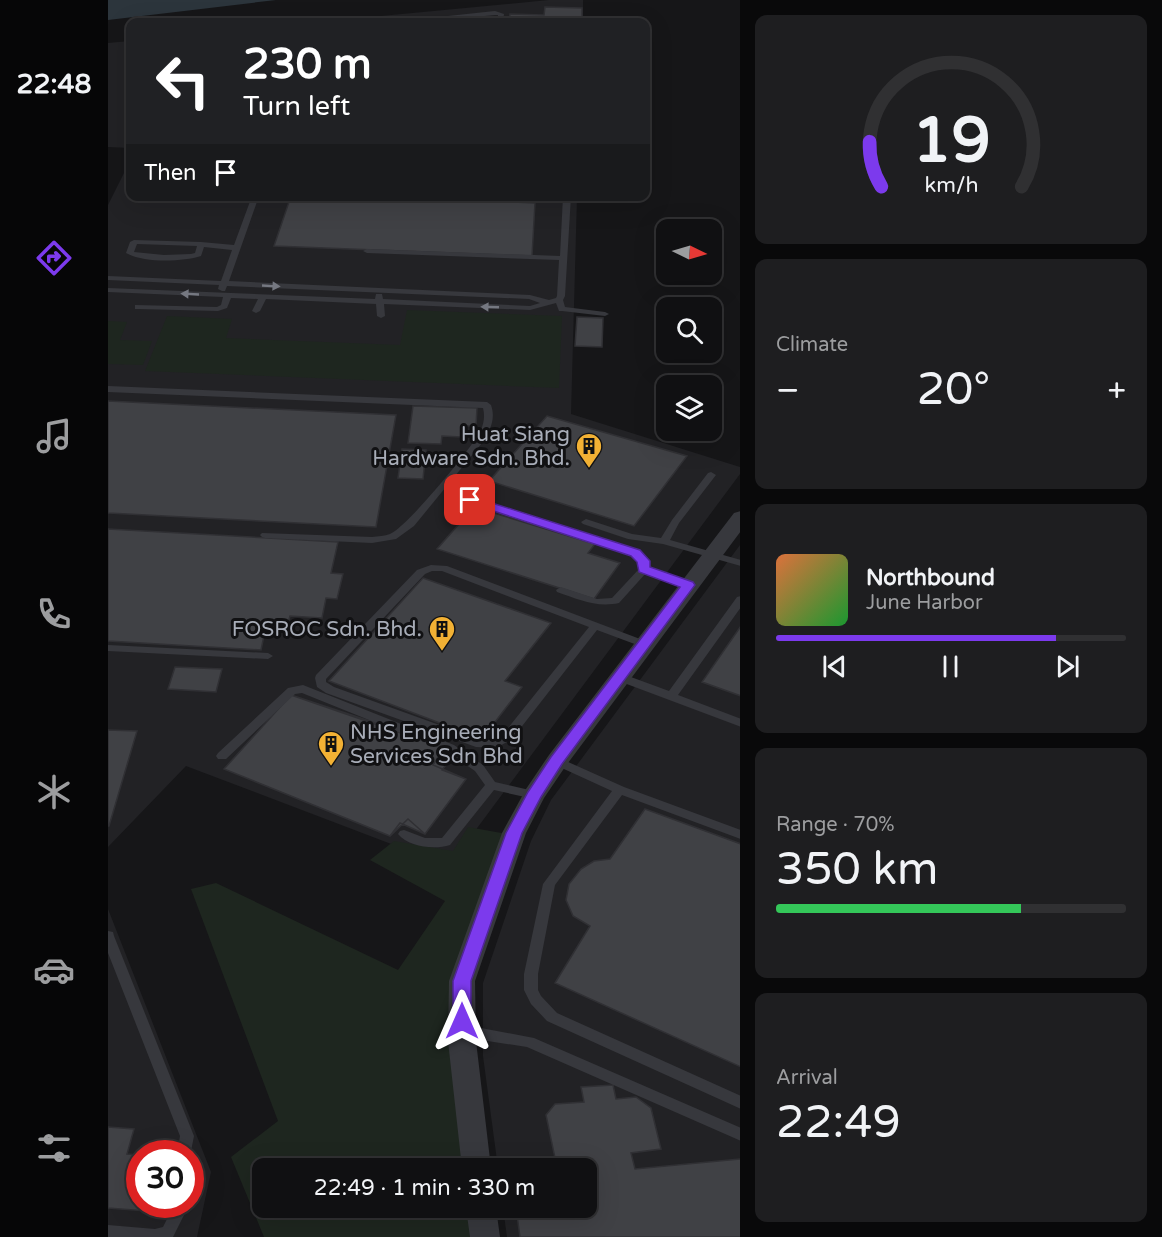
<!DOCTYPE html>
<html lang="en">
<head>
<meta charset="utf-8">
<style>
	body { margin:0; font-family:"Varela Round",sans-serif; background:#1e1e20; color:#f1f3f6; height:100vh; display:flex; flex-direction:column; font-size:22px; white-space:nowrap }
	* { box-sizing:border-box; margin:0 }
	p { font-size:20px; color:#9c9d9f }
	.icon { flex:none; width:33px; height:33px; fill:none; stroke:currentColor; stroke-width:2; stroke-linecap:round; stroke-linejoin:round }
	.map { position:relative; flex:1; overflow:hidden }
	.details { display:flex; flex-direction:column; gap:15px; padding:15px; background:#09090a; width:422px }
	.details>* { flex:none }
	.hud { position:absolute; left:18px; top:18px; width:524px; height:183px; border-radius:12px; box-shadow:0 6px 24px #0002,0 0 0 2px #303032; background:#202124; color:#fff; overflow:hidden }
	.needle { width:39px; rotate:95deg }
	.tools { position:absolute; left:548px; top:219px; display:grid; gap:12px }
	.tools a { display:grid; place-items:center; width:66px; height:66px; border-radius:12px; background:#101012; box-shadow:0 6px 24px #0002,0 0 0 2px #303032; font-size:30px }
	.speed { position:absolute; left:18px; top:1140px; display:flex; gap:12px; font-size:30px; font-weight:700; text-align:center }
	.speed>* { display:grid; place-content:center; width:78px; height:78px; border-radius:50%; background:#101012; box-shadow:0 6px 24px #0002,0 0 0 2px #303032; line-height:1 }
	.speed .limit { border:9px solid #d22; background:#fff; color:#111 }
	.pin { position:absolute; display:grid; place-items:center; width:51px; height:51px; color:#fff; margin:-26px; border-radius:12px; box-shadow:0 3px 9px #0006 }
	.me { position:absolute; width:66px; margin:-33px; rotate:0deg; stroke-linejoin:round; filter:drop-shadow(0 0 4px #0008) }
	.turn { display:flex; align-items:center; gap:21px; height:126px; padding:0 18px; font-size:27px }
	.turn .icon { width:78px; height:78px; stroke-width:2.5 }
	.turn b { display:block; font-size:42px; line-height:51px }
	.then { display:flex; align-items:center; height:57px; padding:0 18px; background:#0003; gap:12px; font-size:22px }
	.big { font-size:45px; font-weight:600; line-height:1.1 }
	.details .widget { flex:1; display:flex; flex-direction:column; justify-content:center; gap:9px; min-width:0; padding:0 21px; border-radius:12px; background:#1e1e20 }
	.details .dial { align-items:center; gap:0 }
	.dial svg { height:156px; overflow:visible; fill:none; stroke:#303032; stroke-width:7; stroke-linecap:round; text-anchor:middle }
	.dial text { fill:#f1f3f6; stroke:none }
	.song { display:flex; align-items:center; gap:18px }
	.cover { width:72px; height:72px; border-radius:9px; background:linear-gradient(135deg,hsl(20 70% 55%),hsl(130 70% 35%)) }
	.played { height:6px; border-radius:3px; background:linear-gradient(90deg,#7c3aed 80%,#303032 80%) }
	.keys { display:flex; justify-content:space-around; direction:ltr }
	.heat { display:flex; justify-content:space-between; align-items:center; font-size:33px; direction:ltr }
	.charge { height:9px; border-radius:4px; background:linear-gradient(90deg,#34c759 70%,#303032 0) }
	.trip { position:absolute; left:144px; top:1158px; width:345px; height:60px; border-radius:12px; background:#101012; box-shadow:0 6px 24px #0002,0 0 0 2px #303032; font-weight:600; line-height:60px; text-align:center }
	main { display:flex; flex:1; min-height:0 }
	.tab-bar { display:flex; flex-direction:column; width:108px; justify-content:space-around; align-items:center; background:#060607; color:#9c9d9f }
	.tab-bar .icon { width:42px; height:42px }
	.tab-bar .current { color:#7c3aed }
	.tab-bar b { font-size:27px; color:#f1f3f6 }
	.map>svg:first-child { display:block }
	.built { fill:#222225; fill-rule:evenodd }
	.green { fill:#1e261f }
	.water { fill:#2c353c }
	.building { fill:#404145; stroke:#303034; stroke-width:1.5 }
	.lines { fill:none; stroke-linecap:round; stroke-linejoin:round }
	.service { fill:#37383d; fill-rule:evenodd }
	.minor { fill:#37383d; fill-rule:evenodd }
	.oneway { fill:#757881 }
	.route { fill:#7c3aed; stroke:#51269a; stroke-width:1.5 }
	.labels { text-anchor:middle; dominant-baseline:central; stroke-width:6; stroke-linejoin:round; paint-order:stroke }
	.poi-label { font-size:21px; fill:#a8adb8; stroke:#111113; text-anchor:end }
</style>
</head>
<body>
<main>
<nav class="tab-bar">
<b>22:48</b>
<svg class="icon current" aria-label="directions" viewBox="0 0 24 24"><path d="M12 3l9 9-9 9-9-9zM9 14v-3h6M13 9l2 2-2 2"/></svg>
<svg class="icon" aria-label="music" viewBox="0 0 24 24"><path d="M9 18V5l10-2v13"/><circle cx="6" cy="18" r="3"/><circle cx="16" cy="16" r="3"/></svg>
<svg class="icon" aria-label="phone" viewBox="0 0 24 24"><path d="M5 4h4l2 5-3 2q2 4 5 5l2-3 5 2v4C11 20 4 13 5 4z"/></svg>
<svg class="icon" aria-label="climate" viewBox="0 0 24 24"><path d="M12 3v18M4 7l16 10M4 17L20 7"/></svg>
<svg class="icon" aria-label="car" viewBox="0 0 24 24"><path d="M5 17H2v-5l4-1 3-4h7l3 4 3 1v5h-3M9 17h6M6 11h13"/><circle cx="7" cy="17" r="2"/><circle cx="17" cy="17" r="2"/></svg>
<svg class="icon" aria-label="filters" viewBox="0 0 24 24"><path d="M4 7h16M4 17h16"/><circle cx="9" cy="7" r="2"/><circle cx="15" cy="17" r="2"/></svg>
</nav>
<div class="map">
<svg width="633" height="1237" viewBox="0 0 633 1237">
	<rect width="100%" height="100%" fill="#161618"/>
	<!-- built -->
	<path class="built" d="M441,0h34v22h-265z
		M22,41v107l-22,-1v-104z
		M22,161v35l447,1 -6,217 169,53v7l-291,392 -263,-100 -78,81v-642z
		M632,545v692h-233l-4,-29h83v-40h-88l-15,-112v-73l48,-142 20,-41z
		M0,909l103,263 -14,65h-89zM32,1154h50v50h-50z"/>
	<!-- green -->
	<path class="green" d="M299,310l155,6 -3,72 -414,-17 22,-55 65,3 -6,19 174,7z
		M0,321l19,1 -7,18 32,1 -9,24 -35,-1z
		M360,827l39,7 -53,210 16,124h-208v40h213l4,29h-215l-33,-80 47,-36 -87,-232 25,-6 182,87 47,-69 -75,-41 24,-19 59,10z"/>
	<!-- water -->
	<path class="water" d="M0,0h168l-168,20z"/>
	<!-- building -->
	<path class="building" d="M437,7l37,1v14h-73l1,-8 34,1z
		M183,196h78l166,7 -3,53 -258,-10z
		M469,317l26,1 -1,29 -27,-1z
		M0,401l288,14 -20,112 -268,-14z
		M305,406l64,2 -1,18h-14l-1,11 -19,-1 -1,8 -33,-1z
		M439,416l140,40 -53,70 -145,-45z
		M294,449l24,1 -3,29 -25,-1z
		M366,507l121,37 -7,9 32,10 -26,36 -157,-50z
		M0,529l230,13 -7,31 12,1 -6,25 -11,-1 -4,20 -32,-2 -3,11 -21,-1 -5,24 -153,-9z
		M315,578l128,45 -46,58 17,6 -40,52 -153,-58z
		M633,626v70l-39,-14z
		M67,667l47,2 -6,23 -48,-3z
		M183,695l165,57 -14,18 24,9 -41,55 -25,-11 -10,13 -166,-67z
		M183,695l154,51 -12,19 33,14 -41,55 -17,-15 -18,17 -166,-67z
		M0,730l29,1 -28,95h-1z
		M537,809l96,35v223l-186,-84 35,-57 -17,-10 -7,-16 3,-16 12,-15 13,-8 16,-2z
		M505,1085l3,14 20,-2 15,11 10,41 -30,4 4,16 106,-10v78h-221l-4,-29h70v-36l9,-1 -3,-12 -36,4 -10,-48 9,-11 29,-2 -3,-15z
		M0,1127l26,2 -7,25 13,1v49h20l-1,8 -51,-4z"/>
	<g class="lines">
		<!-- service -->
		<path class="service" d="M387,11l9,3 -1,8h-6l1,-7h-3l-73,7h-15l3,-2z
			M144,196h7l-30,85 301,14 19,5 7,-2 1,-2 2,-36 -192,-7 -4,-2 4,-2 193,7 3,-60h8l-6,100 -2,4 2,7 40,5 4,2 -4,2 -43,-5h-3l-3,-8 -26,7 -146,-6 1,12 -4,2 -4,-2 -1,-12 -110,-5 -6,12 -4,2 -4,-2 6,-12 -27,-1 -4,10 -9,3 -80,-2h-3v-4l82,2 4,-2 2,-8 -115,-5v-4l267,11 1,-5h6l1,5 147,7 10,-3 -11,-4 -302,-13 -2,5h-3l-4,-2 1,-4 -111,-5v-4l113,5 11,-31 -28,-3 -3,9c-19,6 -58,7 -75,-3l4,-11 4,-2 67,2 33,3zM29,244l60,2 -2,7 -4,1 -27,1 -30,-3z
			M0,386l379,16 4,3c5,14 -1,26 -9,38l-68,83 -18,13 -24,4 -107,-5 -3,-1 -2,-2 2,-2 110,4c6,-1 13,-1 18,-3 16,-6 83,-87 91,-104 3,-8 4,-14 2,-22l-375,-16z
			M603,472l5,3 -37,48 -9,17 71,20v6l-78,-22 -35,-5 -45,-15 -2,-2 5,-3 46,15 29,4 11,-18 36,-47z
			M362,497l170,54 8,10 1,6 43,16 1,2 -5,3 -42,-15 -27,30c-23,5 -41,-4 -62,-11l-1,-2 5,-3 36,12 15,-1 27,-29 -1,-7 -6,-7 -165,-53 -2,-2 2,-2z
			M323,565l16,1 201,76 1,2 -5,3 -4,-1 -43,-16 -85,109 -16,9 -20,-1 -150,-54 -9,-6 -2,-9 1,-3 101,-105zM324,571h10l147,56 -85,106 -10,7h-13l-147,-53 -8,-5v-3l99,-105z
			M633,596v11l-63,88 63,24v8l-125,-47 -1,-3 1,-3 4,-1 49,18 68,-94z
			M0,645l160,8 5,3 -5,3 -160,-8z
			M195,685l151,60 29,20 12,17 43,10 2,3 -2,3 -4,1 -40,-9 -44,55c-16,5 -41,2 -52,-11l2,-3 4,-1 21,8h17l43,-53 -10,-14 -29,-20 -144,-58 -7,1 -69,65h-8l-2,-3 2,-3 70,-65z
			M449,757l67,30 117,43v9l-119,-44 -67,90 -17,89v16l3,6 16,17 184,83v13l-194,-88 -16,-17 -7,-14v-16l19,-90 69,-93 -59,-27 -2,-3 2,-3z
			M0,931l5,1 1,4 80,200 -4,20v-2h-13l3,-18 -72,-183z
			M373,1028l53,10 207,90v13l-214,-94 -46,-7 -16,6 -5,-2 -2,-4 2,-4z
			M62,1204h15l-1,11 -11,22h-65v-12l47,4 8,-2 6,-12z"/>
		<!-- minor -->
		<path class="minor" d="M633,511v20l-176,236 -21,31 -18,35 -51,148 1,60 15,127h-29l-14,-127 1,-60 53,-148 24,-44 23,-34 185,-242z
			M358,1208h30l4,29h-30z"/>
	</g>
	<!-- one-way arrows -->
	<defs><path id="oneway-solid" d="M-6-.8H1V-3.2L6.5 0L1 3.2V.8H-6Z" transform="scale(1.5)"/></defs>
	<g class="oneway">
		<use href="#oneway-solid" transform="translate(163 286) rotate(3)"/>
		<use href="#oneway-solid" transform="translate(82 294) rotate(-177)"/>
		<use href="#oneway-solid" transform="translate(382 307) rotate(-178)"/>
	</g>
	<!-- route -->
	<path class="route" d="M362,496l170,54 10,11v6l43,15 2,3 -133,179 -21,33 -19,36 -51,148v40l-3,5 -6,2 -6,-2 -3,-5v-40l53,-148 22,-41 23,-35 129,-170 -41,-15 -2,-10 -6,-6 -165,-54 -2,-2z"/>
	<!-- icons -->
	<defs>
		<g id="building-pin" transform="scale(1.35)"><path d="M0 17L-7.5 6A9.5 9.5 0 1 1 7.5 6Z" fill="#f2b134" stroke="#111113"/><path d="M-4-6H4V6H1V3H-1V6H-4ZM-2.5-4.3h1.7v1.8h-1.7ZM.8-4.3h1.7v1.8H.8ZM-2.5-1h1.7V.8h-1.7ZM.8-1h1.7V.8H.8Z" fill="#111"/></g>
	</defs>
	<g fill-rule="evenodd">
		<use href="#building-pin" x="481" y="446"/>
		<use href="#building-pin" x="334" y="629"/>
		<use href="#building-pin" x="223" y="744"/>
	</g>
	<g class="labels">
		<!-- poi labels -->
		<g class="poi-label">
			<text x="462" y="434">Huat Siang<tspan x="462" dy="24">Hardware Sdn. Bhd.</tspan></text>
			<text x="314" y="629">FOSROC Sdn. Bhd.</text>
			<text x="242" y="732" text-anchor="start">NHS Engineering<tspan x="242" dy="24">Services Sdn Bhd</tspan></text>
		</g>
	</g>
</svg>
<div class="tools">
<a><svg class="needle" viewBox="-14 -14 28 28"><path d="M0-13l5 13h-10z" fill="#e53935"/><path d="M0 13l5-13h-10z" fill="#9c9d9f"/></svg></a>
<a><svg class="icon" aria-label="search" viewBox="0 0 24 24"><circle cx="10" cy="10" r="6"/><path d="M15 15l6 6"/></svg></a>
<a><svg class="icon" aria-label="layers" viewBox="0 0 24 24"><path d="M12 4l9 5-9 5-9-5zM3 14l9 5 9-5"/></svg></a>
</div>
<div class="speed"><div class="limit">30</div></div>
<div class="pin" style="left:362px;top:500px;background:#d93025"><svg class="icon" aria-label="arrive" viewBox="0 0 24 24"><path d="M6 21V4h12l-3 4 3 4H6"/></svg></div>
<svg class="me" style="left:354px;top:1021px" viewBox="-20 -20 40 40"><path d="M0-17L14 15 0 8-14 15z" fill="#7c3aed" stroke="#fff" stroke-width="4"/></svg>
<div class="trip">22:49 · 1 min · 330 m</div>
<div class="hud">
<div class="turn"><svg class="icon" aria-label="left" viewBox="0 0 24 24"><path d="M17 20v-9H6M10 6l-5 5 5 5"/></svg><div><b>230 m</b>Turn left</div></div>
<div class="then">Then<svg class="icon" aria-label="arrive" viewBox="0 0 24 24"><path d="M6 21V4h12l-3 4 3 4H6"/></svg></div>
</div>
</div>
<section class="details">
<div class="widget dial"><svg viewBox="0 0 100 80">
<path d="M14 69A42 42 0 1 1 86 69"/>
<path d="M14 69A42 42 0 0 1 8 46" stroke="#7c3aed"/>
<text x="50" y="56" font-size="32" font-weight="700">19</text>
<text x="50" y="72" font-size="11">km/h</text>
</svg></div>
<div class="widget"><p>Climate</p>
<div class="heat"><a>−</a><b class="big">20°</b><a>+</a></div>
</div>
<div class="widget">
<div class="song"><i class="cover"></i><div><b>Northbound</b><p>June Harbor</p></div></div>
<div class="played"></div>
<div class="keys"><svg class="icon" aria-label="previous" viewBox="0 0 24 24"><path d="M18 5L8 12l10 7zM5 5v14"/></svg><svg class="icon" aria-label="pause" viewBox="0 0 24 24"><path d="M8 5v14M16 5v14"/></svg><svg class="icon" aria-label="next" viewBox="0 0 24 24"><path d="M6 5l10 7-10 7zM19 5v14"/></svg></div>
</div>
<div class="widget"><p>Range · 70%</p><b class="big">350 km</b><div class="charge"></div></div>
<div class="widget"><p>Arrival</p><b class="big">22:49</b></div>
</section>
</main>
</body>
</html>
